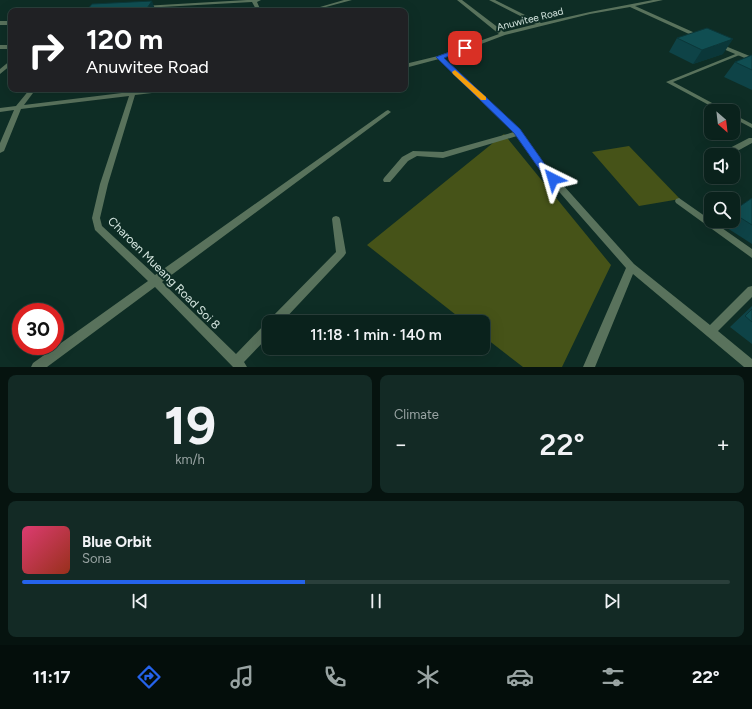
<!DOCTYPE html>
<html lang="en">
<head>
<meta charset="utf-8">
<style>
	body { margin:0; font-family:Figtree,sans-serif; background:#132a25; color:#f1f3f6; height:100vh; display:flex; flex-direction:column; font-size:15px; white-space:nowrap }
	* { box-sizing:border-box; margin:0 }
	p { font-size:13px; color:#99a4a3 }
	.icon { flex:none; width:22px; height:22px; fill:none; stroke:currentColor; stroke-width:2; stroke-linecap:round; stroke-linejoin:round }
	.map { position:relative; height:367px; overflow:hidden }
	.details { display:flex; flex-direction:column; gap:8px; padding:8px; background:#06130f; flex:1 }
	.details>* { flex:none }
	.top-card { position:absolute; left:8px; top:8px; width:400px; height:84px; border-radius:8px; box-shadow:0 4px 16px #0002,0 0 0 1px #2a3f3b; background:#202124; color:#fff; overflow:hidden }
	.needle { width:26px; rotate:152deg }
	.controls { position:absolute; left:704px; top:104px; display:grid; gap:8px }
	.controls a { display:grid; place-items:center; width:36px; height:36px; border-radius:8px; background:#0a221c; box-shadow:0 4px 16px #0002,0 0 0 1px #2a3f3b; font-size:20px }
	.speed { position:absolute; left:12px; top:303px; display:flex; gap:8px; font-size:20px; font-weight:700; text-align:center }
	.speed>* { display:grid; place-content:center; width:52px; height:52px; border-radius:50%; background:#0a221c; box-shadow:0 4px 16px #0002,0 0 0 1px #2a3f3b; line-height:1 }
	.speed .limit { border:6px solid #d22; background:#fff; color:#111 }
	.pin { position:absolute; display:grid; place-items:center; width:34px; height:34px; color:#fff; margin:-17px; border-radius:8px; box-shadow:0 2px 6px #0006 }
	.me { position:absolute; width:44px; margin:-22px; rotate:320deg; stroke-linejoin:round; filter:drop-shadow(0 0 3px #0008) }
	.turn { display:flex; align-items:center; gap:14px; height:84px; padding:0 12px; font-size:18px }
	.turn .icon { width:52px; height:52px; stroke-width:2.5 }
	.turn b { display:block; font-size:28px; line-height:34px }
	.big { font-size:30px; font-weight:600; line-height:1.1 }
	.details .tile { flex:1; display:flex; flex-direction:column; justify-content:center; gap:6px; min-width:0; padding:0 14px; border-radius:8px; background:#132a25 }
	.details .dial { align-items:center; gap:0 }
	.dial b { font-size:52px; line-height:1 }
	.song { display:flex; align-items:center; gap:12px }
	.cover { width:48px; height:48px; border-radius:6px; background:linear-gradient(135deg,hsl(340 70% 55%),hsl(10 70% 35%)) }
	.played { height:4px; border-radius:2px; background:linear-gradient(90deg,#2563eb 40%,#2a3f3b 40%) }
	.keys { display:flex; justify-content:space-around; direction:ltr }
	.heat { display:flex; justify-content:space-between; align-items:center; font-size:22px; direction:ltr }
	.details .tiles { flex:1; display:grid; gap:8px; grid-template-columns:1fr 1fr }
	.tile:last-child { grid-column:span 2 }
	.trip { position:absolute; left:262px; top:315px; width:228px; height:40px; border-radius:8px; background:#0a221c; box-shadow:0 4px 16px #0002,0 0 0 1px #2a3f3b; font-weight:600; line-height:40px; text-align:center }
	.dock { display:flex; height:64px; justify-content:space-around; align-items:center; background:#040e0b; color:#99a4a3 }
	.dock .icon { width:28px; height:28px }
	.dock .selected { color:#2563eb }
	.dock b { font-size:18px; color:#f1f3f6 }
	.map>svg:first-child { display:block }
	.green { fill:#465318 }
	.lines { fill:none; stroke-linecap:round; stroke-linejoin:round }
	.lane { fill:#59725c; fill-rule:evenodd }
	.street { fill:#59725c; fill-rule:evenodd }
	.wall { fill:#0e4347 }
	.shaded-wall { fill:#0b3739 }
	.building { fill:#104e52; stroke:#0b3739 }
	.route { fill:#2563eb; stroke:#184099 }
	.slow { fill:#f59e0b }
	.labels { text-anchor:middle; dominant-baseline:central; stroke-width:4; stroke-linejoin:round; paint-order:stroke }
	.far-street-label { font-size:10px; fill:#d4e5df; stroke:#0e2d25 }
	.street-label { font-size:12px; fill:#d4e5df; stroke:#0e2d25 }
</style>
</head>
<body>
<div class="map">
<svg width="752" height="367" viewBox="0 0 752 367">
	<rect width="100%" height="100%" fill="#0e2d25"/>
	<!-- green -->
	<path class="green" d="M504,134l107,131 -49,102h-39l-40,-31v-14h-18l-98,-77z
		M629,146l51,53 -41,7 -47,-54z"/>
	<g class="lines">
		<!-- lane -->
		<path class="lane" d="M738,53l4,1 -69,28 54,29h-7l-54,-29z
			M733,114l19,10v4l-19,-10z"/>
		<!-- street -->
		<path class="street" d="M247,0h14l-4,2 4,9h-4l-5,-9 -109,6 -2,-1 2,-1z
			M344,0h8l-30,8 -2,-1z
			M457,0h5l42,32 32,-8 -47,-24h6l46,23 49,-11 63,-12h10l-28,6 69,31v2h-4l-70,-32 -40,7 -85,21 -61,23 77,73 25,35 88,98 76,61 38,-38 4,-1v11l-34,34 34,28v8h-8l-111,-93 -38,93h-12l43,-99 -86,-98 -23,-34 -74,22 -26,-2 -9,5 -18,21h-6l-1,-2 1,-2 18,-21 11,-6 30,1 71,-20 -75,-73 -34,9v-4l33,-8 61,-22z
			M0,21h11v4h-11z
			M718,43l34,14v4l-36,-15 -1,-1z
			M0,45h11v4h-11z
			M11,60v5l-11,9v-5z
			M30,89h6l-12,16 106,-13 1,-3h6l-1,2 18,-2h18l-3,2 -34,4 -27,89 -8,34 2,8 53,49 231,-164 2,-1 3,2 -229,170 74,72 29,-30 4,-1v13l-25,26 3,5h-14l-78,-80 -108,80h-16l2,-4 115,-82 -53,-51 -3,-12 8,-34 29,-88 -108,13 -17,42 -4,2v-10l14,-33 -14,2v-4l16,-2z
			M749,138h3v5l-22,12h-5l-2,-2 1,-2z
			M679,198l73,51v9l-76,-55 -1,-2 1,-2z
			M336,216l3,1 1,2 6,34 -2,3 -62,66h-12l1,-4 65,-66 -4,-33 1,-2z"/>
	</g>
	<!-- wall -->
	<path class="wall" d="M677,38l46,16 -30,10 -24,-12z
		M752,55v35l-28,-13 11,-15z
		M752,198v46l-31,-20 2,-3h10v-10z
		M752,306v38l-22,-17z"/>
	<!-- shaded-wall -->
	<path class="shaded-wall" d="M152,1l3,8 -1,2h-9z
		M733,39l-10,15 -30,10 9,-14z"/>
	<!-- building -->
	<path class="building" d="M152,1l-7,10h-59l6,-7z
		M707,28l26,11 -31,11 -25,-12z
		M752,55v15l-17,-8z
		M752,198v27l-19,-12v-2z
		M752,309v13l-7,-6z"/>
	<!-- route -->
	<path class="route" d="M463,47l5,1 -24,10 76,71 26,37 11,13 -1,3h-6l-10,-12 -26,-37 -78,-76z"/>
	<!-- slow -->
	<path class="slow" d="M455,70l31,27v3h-5l-28,-26 -1,-2z"/>
	<g class="labels">
		<!-- far-street labels -->
		<g class="far-street-label">
			<text transform="translate(530 19) rotate(-14)">Anuwitee Road</text>
		</g>
		<!-- street labels -->
		<g class="street-label">
			<text transform="translate(164 273) rotate(45)">Charoen Mueang Road Soi 8</text>
		</g>
	</g>
</svg>
<div class="controls">
<a><svg class="needle" viewBox="-14 -14 28 28"><path d="M0-13l5 13h-10z" fill="#e53935"/><path d="M0 13l5-13h-10z" fill="#99a4a3"/></svg></a>
<a><svg class="icon" aria-label="sound" viewBox="0 0 24 24"><path d="M4 9h4l5-4v14l-5-4H4zM17 9q2 3 0 6"/></svg></a>
<a><svg class="icon" aria-label="search" viewBox="0 0 24 24"><circle cx="10" cy="10" r="6"/><path d="M15 15l6 6"/></svg></a>
</div>
<div class="speed"><div class="limit">30</div></div>
<div class="pin" style="left:465px;top:48px;background:#d93025"><svg class="icon" aria-label="arrive" viewBox="0 0 24 24"><path d="M6 21V4h12l-3 4 3 4H6"/></svg></div>
<svg class="me" style="left:553px;top:179px" viewBox="-20 -20 40 40"><path d="M0-17L14 15 0 8-14 15z" fill="#2563eb" stroke="#fff" stroke-width="4"/></svg>
<div class="trip">11:18 · 1 min · 140 m</div>
<div class="top-card">
<div class="turn"><svg class="icon" aria-label="right" viewBox="0 0 24 24"><path d="M7 20v-9h11M14 6l5 5-5 5"/></svg><div><b>120 m</b>Anuwitee Road</div></div>
</div>
</div>
<section class="details">
<div class="tiles">
<div class="tile dial"><b>19</b><p>km/h</p></div>
<div class="tile"><p>Climate</p>
<div class="heat"><a>−</a><b class="big">22°</b><a>+</a></div>
</div>
<div class="tile">
<div class="song"><i class="cover"></i><div><b>Blue Orbit</b><p>Sona</p></div></div>
<div class="played"></div>
<div class="keys"><svg class="icon" aria-label="previous" viewBox="0 0 24 24"><path d="M18 5L8 12l10 7zM5 5v14"/></svg><svg class="icon" aria-label="pause" viewBox="0 0 24 24"><path d="M8 5v14M16 5v14"/></svg><svg class="icon" aria-label="next" viewBox="0 0 24 24"><path d="M6 5l10 7-10 7zM19 5v14"/></svg></div>
</div>
</div>
</section>
<nav class="dock">
<b>11:17</b>
<svg class="icon selected" aria-label="directions" viewBox="0 0 24 24"><path d="M12 3l9 9-9 9-9-9zM9 14v-3h6M13 9l2 2-2 2"/></svg>
<svg class="icon" aria-label="music" viewBox="0 0 24 24"><path d="M9 18V5l10-2v13"/><circle cx="6" cy="18" r="3"/><circle cx="16" cy="16" r="3"/></svg>
<svg class="icon" aria-label="phone" viewBox="0 0 24 24"><path d="M5 4h4l2 5-3 2q2 4 5 5l2-3 5 2v4C11 20 4 13 5 4z"/></svg>
<svg class="icon" aria-label="climate" viewBox="0 0 24 24"><path d="M12 3v18M4 7l16 10M4 17L20 7"/></svg>
<svg class="icon" aria-label="car" viewBox="0 0 24 24"><path d="M5 17H2v-5l4-1 3-4h7l3 4 3 1v5h-3M9 17h6M6 11h13"/><circle cx="7" cy="17" r="2"/><circle cx="17" cy="17" r="2"/></svg>
<svg class="icon" aria-label="filters" viewBox="0 0 24 24"><path d="M4 7h16M4 17h16"/><circle cx="9" cy="7" r="2"/><circle cx="15" cy="17" r="2"/></svg>
<b>22°</b>
</nav>
</body>
</html>
